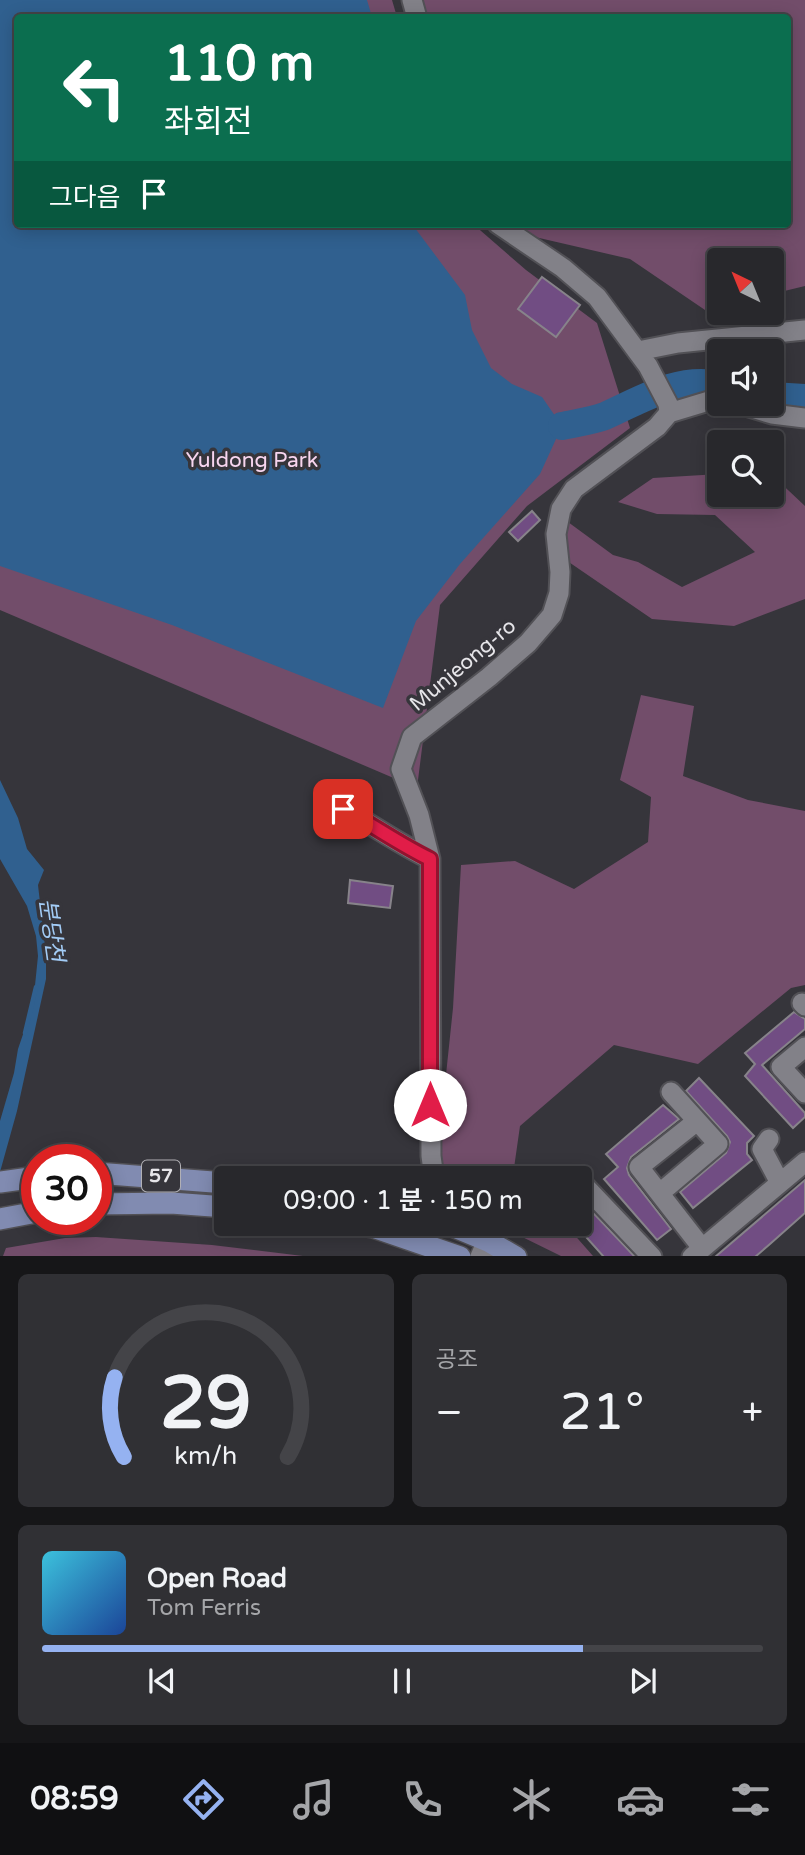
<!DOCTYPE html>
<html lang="ko">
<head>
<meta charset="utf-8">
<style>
	body { margin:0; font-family:"Varela Round","Noto Sans KR",sans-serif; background:#303034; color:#f1f3f6; height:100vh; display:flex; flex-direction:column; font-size:26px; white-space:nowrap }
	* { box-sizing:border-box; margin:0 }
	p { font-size:23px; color:#a5a6a9 }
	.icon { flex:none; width:38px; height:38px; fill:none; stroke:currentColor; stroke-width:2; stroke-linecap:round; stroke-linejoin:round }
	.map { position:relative; height:1256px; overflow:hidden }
	.drawer { display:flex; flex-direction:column; gap:18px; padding:18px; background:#161618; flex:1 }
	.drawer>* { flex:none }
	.hud { position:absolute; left:14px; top:14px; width:777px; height:214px; border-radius:7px; box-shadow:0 4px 18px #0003,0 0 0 2px #444448; background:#0b6e4f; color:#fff; overflow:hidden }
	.needle { width:46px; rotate:317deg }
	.buttons { position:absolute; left:707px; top:248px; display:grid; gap:14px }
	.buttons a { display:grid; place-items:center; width:77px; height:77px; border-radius:7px; background:#28282c; box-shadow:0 4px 18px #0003,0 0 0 2px #444448; font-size:35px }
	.speed { position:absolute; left:21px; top:1144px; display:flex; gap:14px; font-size:35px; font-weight:700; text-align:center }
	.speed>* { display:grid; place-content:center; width:91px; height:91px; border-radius:50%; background:#28282c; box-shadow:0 4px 18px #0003,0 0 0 2px #444448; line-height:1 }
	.speed .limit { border:10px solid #d22; background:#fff; color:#111 }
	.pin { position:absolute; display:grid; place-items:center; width:60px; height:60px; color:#fff; margin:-30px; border-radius:14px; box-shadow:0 4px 10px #0006 }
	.me { position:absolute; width:77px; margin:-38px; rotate:0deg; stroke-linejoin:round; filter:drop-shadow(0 0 5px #0008) }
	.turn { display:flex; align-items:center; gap:24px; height:147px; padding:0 35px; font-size:32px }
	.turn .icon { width:91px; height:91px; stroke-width:2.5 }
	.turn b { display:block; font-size:49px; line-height:60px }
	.then { display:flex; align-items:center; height:66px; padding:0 35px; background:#0003; gap:14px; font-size:26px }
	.big { font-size:52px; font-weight:600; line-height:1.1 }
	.drawer .widget { flex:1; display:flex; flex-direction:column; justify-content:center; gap:10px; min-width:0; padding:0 24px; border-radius:10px; background:#303034 }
	.drawer .dial { align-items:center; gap:0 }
	.dial svg { height:182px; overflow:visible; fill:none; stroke:#444448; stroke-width:7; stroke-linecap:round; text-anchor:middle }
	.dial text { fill:#f1f3f6; stroke:none }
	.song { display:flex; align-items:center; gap:21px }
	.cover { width:84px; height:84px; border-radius:10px; background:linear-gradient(135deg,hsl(190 70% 55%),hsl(220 70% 35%)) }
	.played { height:7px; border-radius:4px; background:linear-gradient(90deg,#95b2f1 75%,#444448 75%) }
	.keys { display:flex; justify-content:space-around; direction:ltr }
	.heat { display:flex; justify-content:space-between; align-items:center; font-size:38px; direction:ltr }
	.drawer .tiles { flex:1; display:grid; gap:18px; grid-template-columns:1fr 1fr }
	.widget:last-child { grid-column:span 2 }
	.trip { position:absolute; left:214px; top:1166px; width:378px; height:70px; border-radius:7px; background:#28282c; box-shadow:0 4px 18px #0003,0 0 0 2px #444448; font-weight:600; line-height:70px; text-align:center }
	.tabs { display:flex; height:112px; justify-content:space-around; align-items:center; background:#101012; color:#a5a6a9 }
	.tabs .icon { width:49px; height:49px }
	.tabs .active { color:#95b2f1 }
	.tabs b { font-size:32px; color:#f1f3f6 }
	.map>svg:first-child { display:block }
	.green { fill:#724d6a }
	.water { fill:#30608f }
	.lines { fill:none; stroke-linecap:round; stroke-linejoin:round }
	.stream { stroke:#30608f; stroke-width:4.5 }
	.river { stroke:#30608f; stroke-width:28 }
	.building { fill:#714d83; stroke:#87838a; stroke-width:2 }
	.street-casing { stroke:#525156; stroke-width:23 }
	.secondary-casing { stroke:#525156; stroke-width:24 }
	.primary-casing { stroke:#525156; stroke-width:24 }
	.street { stroke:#828188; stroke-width:19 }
	.secondary { stroke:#828188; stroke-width:21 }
	.primary { stroke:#818bb1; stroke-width:21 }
	.route-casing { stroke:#92132f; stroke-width:18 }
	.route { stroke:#e11d48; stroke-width:12 }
	.labels { text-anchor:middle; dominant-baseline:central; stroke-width:7; stroke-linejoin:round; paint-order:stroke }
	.shield { fill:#36353b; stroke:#b1b0b5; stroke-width:2 }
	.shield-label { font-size:19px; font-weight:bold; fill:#e6e5e9 }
	.park-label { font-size:21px; fill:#f7d5ef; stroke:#36353b }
	.street-label { font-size:21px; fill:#e6e5e9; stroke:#36353b }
	.water-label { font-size:23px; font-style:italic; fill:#a3ccf6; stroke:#36353b }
</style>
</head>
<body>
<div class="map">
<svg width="805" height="1257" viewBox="0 0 805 1257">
	<rect width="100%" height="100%" fill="#36353b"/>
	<!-- green -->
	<path class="green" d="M0,0h392l5,17 -379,1v206h455l53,46 71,53 33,105 -103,78 -87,99 -23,183 -417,-178z
		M420,0h385v286l-33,8v-33h-53v46l-14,3 -75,-51 -108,-25 -9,-10h275v-206h-363z
		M719,474v21h53v-20l33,31v93l-71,27 -82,-7 -92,-63 8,-34 45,33 25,7 44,25 73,-35 -40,-37 -58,-1 -39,-12 35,-24z
		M641,695l53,11 -11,70 65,24 57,11v174l-14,3 -93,76 -84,-19 -94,81 -6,42 9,10h-74l-11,-27 15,-143 8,-143 54,-4 59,28 74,-47 3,-45 -31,-17z
		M494,1223h70l29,33h-32z
		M96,1237l116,8 91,11h-300l3,-8 59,-10z"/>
	<!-- water -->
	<path class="water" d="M0,0h367l5,17 -354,1v206h394l53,71 7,35 19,38 21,16 30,13 20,29 -22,48 -80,90 -44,57 -33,87 -211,-83 -172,-59z
		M0,780l18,38 9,31 17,21 -6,15 8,70v24l-29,132 -17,61v-51l14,-48 4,-24 15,-44 5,-49 -2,-20 -9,-30 -27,-47z"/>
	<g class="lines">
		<!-- stream -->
		<path class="stream" d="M25,1033l11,-46"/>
		<!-- river -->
		<path class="river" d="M772,396l33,2
			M562,426c14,-3 29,-5 43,-10 36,-16 73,-40 114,-31"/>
	</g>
	<!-- building -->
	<path class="building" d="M542,277l38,28 -24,32 -38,-28z
		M532,511l8,9 -22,21 -9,-9z
		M350,880l43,6 -3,22 -42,-5z
		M794,1012l11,7v10l-43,36 43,48v4l-12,11 -48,-52 10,-12 -10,-11z
		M699,1078l55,58 -7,7v11l5,6 -59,48 -13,-16 46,-39 4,-11 -3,-6 -41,-45z
		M663,1105l16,14 -48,38 -4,11 2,7 42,54 -14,11 -53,-61 14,-12 -12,-13z
		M805,1180v33l-35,31 -15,13h-40z
		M579,1198l56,59h-31l-25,-28z"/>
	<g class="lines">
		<!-- street casing -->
		<g class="street-casing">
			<path id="street" d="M412,0l5,18
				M638,351l40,-8 127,-13
				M739,404l33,10 33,4
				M669,413l43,-13 7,1
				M343,809c30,16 56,35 87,50
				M802,1003l3,3
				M805,1047l-24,20 24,26
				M697,1121l-58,46 63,81
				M769,1139l-7,10 18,34
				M434,1178l-3,-22 -1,-297 -11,-44 -18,-46 11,-32 77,-60 39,-34 24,-28 7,-22 1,-21 -4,-38 5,-25 13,-20 83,-62 12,-14 -1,-9 -20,-38 -51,-69 -34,-29 -65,-44
				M579,1180l73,77
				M660,1193l58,-49 -47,-52
				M692,1257l113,-95"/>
		</g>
		<!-- secondary casing -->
		<g class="secondary-casing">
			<path id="secondary" d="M481,1257l7,-16"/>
		</g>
		<!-- primary casing -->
		<g class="primary-casing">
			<path id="primary" d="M96,1173l130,10
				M0,1182l37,-5
				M96,1204l75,-1 55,4
				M0,1219l37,-7
				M347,1223l26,4 87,30
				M445,1223l43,18 28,16"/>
		</g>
		<!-- street -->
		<use href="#street" class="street"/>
		<!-- secondary -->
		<use href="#secondary" class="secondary"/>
		<!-- primary -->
		<use href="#primary" class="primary"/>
	</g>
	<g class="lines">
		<!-- route casing -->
		<g class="route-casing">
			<path id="route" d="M343,809c30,16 56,35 87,50v246"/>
		</g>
		<!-- route -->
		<use href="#route" class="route"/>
	</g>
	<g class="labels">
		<!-- shield labels -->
		<rect class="shield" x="142" y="1160.5" width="38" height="31" rx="5"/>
		<g class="shield-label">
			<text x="161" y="1176">57</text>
		</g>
		<!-- park labels -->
		<g class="park-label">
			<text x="252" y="460">Yuldong Park</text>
		</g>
		<!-- street labels -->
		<g class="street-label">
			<text transform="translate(463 665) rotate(-40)">Munjeong-ro</text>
		</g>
		<!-- water labels -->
		<g class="water-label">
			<text transform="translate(51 930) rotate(82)">분당천</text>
		</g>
	</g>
</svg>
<div class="buttons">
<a><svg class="needle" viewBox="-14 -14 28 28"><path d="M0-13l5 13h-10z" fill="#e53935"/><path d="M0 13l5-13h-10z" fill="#a5a6a9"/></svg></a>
<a><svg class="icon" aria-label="sound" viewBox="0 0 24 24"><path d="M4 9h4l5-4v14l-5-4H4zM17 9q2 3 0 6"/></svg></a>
<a><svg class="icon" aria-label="search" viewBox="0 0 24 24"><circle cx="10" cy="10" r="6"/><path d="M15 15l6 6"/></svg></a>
</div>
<div class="speed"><div class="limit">30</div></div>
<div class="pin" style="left:343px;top:809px;background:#d93025"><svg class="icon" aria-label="arrive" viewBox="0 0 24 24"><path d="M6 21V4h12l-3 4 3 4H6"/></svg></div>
<svg class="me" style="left:430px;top:1105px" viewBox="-20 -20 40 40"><circle r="19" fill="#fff"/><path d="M0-13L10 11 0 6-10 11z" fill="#e11d48"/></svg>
<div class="trip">09:00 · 1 분 · 150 m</div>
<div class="hud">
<div class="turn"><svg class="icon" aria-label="left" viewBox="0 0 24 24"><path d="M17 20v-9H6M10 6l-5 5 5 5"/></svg><div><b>110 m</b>좌회전</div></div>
<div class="then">그다음<svg class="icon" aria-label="arrive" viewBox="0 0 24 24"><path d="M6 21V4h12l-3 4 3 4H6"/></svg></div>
</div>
</div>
<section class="drawer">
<div class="tiles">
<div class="widget dial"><svg viewBox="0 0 100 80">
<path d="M14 69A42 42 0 1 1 86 69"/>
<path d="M14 69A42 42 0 0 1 10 34" stroke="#95b2f1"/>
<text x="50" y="56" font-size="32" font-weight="700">29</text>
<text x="50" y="72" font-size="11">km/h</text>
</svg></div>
<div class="widget"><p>공조</p>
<div class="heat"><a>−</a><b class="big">21°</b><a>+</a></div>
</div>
<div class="widget">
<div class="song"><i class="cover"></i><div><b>Open Road</b><p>Tom Ferris</p></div></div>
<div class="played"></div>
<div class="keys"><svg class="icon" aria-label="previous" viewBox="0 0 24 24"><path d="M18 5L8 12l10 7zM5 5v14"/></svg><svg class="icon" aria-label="pause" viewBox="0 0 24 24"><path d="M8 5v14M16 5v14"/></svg><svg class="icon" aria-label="next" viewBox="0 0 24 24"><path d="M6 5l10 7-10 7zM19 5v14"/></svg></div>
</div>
</div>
</section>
<nav class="tabs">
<b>08:59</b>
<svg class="icon active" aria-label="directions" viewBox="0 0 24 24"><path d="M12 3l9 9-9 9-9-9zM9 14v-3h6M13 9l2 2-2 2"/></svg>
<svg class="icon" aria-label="music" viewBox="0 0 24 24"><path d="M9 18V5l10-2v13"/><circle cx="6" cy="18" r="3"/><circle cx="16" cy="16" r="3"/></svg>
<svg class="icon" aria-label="phone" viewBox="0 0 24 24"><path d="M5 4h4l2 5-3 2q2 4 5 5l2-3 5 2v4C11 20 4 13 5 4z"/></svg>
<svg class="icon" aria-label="climate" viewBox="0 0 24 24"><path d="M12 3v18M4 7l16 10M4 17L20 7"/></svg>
<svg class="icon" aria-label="car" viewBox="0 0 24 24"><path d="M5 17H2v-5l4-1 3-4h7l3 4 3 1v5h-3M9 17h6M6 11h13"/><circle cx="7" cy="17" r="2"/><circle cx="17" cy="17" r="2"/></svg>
<svg class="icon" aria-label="filters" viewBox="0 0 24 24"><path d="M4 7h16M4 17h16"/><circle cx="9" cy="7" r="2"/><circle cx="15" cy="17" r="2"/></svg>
</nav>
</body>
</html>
